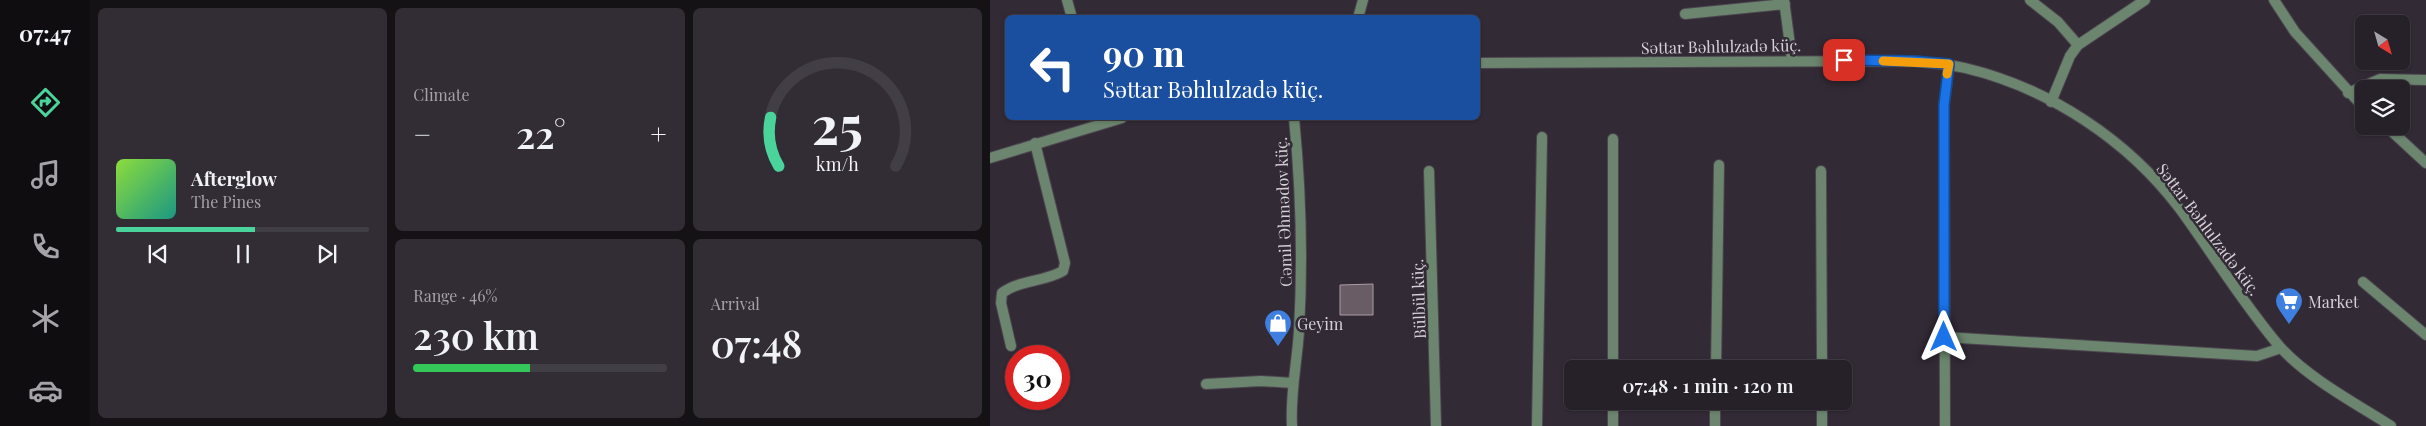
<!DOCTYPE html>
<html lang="en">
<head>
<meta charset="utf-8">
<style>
	body { margin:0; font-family:"Playfair Display",serif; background:#322d34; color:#f1f3f6; height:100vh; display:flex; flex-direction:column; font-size:19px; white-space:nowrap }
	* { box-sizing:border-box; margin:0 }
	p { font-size:16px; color:#a4a3a8 }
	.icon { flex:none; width:28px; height:28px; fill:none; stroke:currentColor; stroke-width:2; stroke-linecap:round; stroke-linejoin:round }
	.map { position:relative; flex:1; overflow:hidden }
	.drawer { display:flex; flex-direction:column; gap:8px; padding:8px; background:#151216; width:900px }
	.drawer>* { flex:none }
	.top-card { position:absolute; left:15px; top:15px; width:475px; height:105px; border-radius:8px; box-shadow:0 1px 4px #0004,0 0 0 1px #423e45; background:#1a4fa0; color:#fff; overflow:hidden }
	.needle { width:32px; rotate:143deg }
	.buttons { position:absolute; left:1365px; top:15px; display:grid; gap:10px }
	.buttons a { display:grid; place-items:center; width:55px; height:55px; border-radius:8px; background:#262028; box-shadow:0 1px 4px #0004,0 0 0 1px #423e45; font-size:25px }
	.speed { position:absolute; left:15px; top:345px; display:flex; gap:10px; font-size:25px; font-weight:700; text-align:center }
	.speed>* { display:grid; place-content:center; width:65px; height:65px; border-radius:50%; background:#262028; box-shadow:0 1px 4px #0004,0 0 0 1px #423e45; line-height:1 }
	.speed .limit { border:8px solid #d22; background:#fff; color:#111 }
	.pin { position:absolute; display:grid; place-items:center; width:42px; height:42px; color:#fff; margin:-21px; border-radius:10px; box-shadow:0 2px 8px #0006 }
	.me { position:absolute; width:55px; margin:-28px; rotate:0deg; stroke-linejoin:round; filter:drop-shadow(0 0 4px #0008) }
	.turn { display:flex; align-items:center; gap:18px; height:105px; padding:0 15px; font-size:22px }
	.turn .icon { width:65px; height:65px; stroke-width:2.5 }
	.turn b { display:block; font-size:35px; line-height:42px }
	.big { font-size:38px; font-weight:600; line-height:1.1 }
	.drawer .card { flex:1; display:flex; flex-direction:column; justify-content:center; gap:8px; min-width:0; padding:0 18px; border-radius:8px; background:#322d34 }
	.drawer .dial { align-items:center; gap:0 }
	.dial svg { height:130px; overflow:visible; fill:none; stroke:#423e45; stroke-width:7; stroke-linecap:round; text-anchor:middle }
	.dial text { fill:#f1f3f6; stroke:none }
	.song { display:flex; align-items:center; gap:15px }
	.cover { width:60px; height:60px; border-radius:8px; background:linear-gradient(135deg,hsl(90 70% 55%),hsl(170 70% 35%)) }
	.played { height:5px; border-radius:2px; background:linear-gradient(90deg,#4ad49c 55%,#423e45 55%) }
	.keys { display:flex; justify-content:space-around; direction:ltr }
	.heat { display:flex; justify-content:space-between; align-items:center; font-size:28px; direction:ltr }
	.charge { height:8px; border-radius:4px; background:linear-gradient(90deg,#34c759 46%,#423e45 0) }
	.drawer .tiles { flex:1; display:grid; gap:8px; grid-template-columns:repeat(3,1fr) }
	.card:first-child { grid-row:span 2 }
	.trip { position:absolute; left:574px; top:360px; width:288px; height:50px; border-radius:8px; background:#262028; box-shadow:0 1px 4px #0004,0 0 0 1px #423e45; font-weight:600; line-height:50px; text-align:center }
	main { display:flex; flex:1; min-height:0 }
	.menu { display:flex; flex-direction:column; width:90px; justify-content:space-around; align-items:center; background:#0f0d10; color:#a4a3a8 }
	.menu .icon { width:35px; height:35px }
	.menu .selected { color:#4ad49c }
	.menu b { font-size:22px; color:#f1f3f6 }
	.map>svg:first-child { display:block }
	.building { fill:#6a5c64; stroke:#ab9ca5 }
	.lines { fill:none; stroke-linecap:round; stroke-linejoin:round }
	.minor-casing { stroke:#4c454f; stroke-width:12 }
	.tertiary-casing { stroke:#4c454f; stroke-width:12 }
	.minor { stroke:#6b856e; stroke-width:10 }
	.tertiary { stroke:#6b856e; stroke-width:10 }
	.route-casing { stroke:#114b97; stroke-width:12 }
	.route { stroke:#1a73e8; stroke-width:9 }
	.slow { stroke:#f59e0b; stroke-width:9 }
	.labels { text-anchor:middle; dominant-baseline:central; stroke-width:5; stroke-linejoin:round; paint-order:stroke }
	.street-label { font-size:16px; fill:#d6d1d8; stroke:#322a35 }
	.poi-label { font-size:16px; fill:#d6d1d8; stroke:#322a35; text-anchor:start }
</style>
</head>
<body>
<main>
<nav class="menu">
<b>07:47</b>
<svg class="icon selected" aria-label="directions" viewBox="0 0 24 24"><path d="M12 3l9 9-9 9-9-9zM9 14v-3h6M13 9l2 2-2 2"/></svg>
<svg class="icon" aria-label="music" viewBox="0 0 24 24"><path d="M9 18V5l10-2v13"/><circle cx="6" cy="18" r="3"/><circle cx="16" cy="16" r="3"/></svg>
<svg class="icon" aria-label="phone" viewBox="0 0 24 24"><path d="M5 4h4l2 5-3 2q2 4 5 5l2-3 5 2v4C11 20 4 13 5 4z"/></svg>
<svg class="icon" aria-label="climate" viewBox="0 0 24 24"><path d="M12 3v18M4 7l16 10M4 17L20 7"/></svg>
<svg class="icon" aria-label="car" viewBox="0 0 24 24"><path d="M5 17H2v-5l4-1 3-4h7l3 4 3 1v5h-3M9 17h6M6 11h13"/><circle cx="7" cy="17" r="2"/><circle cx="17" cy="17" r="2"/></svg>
</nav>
<section class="drawer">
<div class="tiles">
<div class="card">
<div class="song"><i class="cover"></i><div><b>Afterglow</b><p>The Pines</p></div></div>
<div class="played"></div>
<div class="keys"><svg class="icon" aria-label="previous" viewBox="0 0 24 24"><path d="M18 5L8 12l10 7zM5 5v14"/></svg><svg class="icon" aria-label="pause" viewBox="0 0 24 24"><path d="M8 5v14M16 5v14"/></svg><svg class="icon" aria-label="next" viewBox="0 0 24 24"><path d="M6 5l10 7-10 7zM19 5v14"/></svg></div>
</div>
<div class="card"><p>Climate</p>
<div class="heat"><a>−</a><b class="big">22°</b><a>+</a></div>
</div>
<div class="card dial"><svg viewBox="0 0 100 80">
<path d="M14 69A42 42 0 1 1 86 69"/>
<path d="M14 69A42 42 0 0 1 9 39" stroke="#4ad49c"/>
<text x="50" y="56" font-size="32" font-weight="700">25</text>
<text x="50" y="72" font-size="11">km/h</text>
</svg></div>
<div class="card"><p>Range · 46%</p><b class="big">230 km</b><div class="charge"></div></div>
<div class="card"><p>Arrival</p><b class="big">07:48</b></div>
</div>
</section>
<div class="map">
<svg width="1436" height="426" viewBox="0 0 1436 426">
	<rect width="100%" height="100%" fill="#322a35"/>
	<!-- building -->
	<path class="building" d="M383,284v31h-33v-30z"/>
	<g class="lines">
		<!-- minor casing -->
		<g class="minor-casing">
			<path id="minor" d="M77,0l5,18
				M794,0l8,60
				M1040,0l28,22 20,23 -8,11 -19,46
				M1284,0l21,32 69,76
				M695,14l100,-10
				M368,18l5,-18
				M1088,45l67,-45
				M1358,93l32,-14 46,1
				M1396,126l40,37
				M439,171l7,255
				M831,171l1,198
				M1373,282l63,53
				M954,337l313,19 24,-8
				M21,346l-10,-43 1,-10c17,-13 42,-11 61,-22l2,-8 -30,-120
				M623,369v-230
				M726,369l3,-204
				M216,384l55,-3 32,2
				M832,401v25
				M302,426c-2,-32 5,-63 7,-95 4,-72 2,-142 -5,-213
				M547,426l5,-289
				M623,426v-25
				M725,426v-25
				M955,426l-1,-321 5,-40"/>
		</g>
		<!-- tertiary casing -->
		<g class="tertiary-casing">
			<path id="tertiary" d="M488,63l435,-2c17,2 35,3 52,7 84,20 163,72 215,141 33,45 63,95 100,138 28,31 75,56 111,79
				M0,158l132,-40"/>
		</g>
		<!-- minor -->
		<use href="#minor" class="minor"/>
		<!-- tertiary -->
		<use href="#tertiary" class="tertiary"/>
	</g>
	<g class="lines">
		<!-- route casing -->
		<g class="route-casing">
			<path id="route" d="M854,60l69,1 36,3 -5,41v232"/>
		</g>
		<!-- route -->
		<use href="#route" class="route"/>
		<!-- slow -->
		<path class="slow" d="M893,61l66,3 -2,10"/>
	</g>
	<!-- icons -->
	<defs>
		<g id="supermarket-pin" transform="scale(1.4375)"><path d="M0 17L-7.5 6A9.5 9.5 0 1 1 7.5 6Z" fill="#3f7fe0" stroke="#322a35"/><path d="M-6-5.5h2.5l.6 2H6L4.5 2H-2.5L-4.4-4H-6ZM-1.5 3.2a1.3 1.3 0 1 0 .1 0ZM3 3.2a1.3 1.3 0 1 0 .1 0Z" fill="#fff"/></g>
		<g id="shop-pin" transform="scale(1.4375)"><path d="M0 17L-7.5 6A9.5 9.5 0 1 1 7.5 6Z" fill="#3f7fe0" stroke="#322a35"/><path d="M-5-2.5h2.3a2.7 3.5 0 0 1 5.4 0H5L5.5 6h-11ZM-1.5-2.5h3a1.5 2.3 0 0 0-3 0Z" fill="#fff"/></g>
	</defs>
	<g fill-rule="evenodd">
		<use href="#supermarket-pin" x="1299" y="301"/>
		<use href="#shop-pin" x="288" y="323"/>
	</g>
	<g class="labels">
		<!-- street labels -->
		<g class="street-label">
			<text transform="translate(731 46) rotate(-1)">Səttar Bəhlulzadə küç.</text>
			<text transform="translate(293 212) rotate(-92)">Cəmil Əhmədov küç.</text>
			<text transform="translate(1219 229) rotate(53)">Səttar Bəhlulzadə küç.</text>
			<text transform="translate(428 299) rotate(-92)">Bülbül küç.</text>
		</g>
		<!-- poi labels -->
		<g class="poi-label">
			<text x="1318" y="301">Market</text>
			<text x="307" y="323">Geyim</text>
		</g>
	</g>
</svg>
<div class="buttons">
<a><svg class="needle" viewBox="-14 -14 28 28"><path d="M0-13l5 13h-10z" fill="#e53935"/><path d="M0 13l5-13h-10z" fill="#a4a3a8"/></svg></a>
<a><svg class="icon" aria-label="layers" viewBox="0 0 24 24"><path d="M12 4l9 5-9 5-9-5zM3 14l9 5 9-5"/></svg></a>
</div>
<div class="speed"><div class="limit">30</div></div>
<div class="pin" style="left:854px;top:60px;background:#d93025"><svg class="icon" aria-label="arrive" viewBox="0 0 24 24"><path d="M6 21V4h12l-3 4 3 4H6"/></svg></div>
<svg class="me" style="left:954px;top:337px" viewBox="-20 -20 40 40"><path d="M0-17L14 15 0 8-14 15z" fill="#1a73e8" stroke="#fff" stroke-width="4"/></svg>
<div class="trip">07:48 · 1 min · 120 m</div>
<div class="top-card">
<div class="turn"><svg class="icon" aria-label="left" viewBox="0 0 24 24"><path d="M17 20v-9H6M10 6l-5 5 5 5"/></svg><div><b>90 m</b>Səttar Bəhlulzadə küç.</div></div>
</div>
</div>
</main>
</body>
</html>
